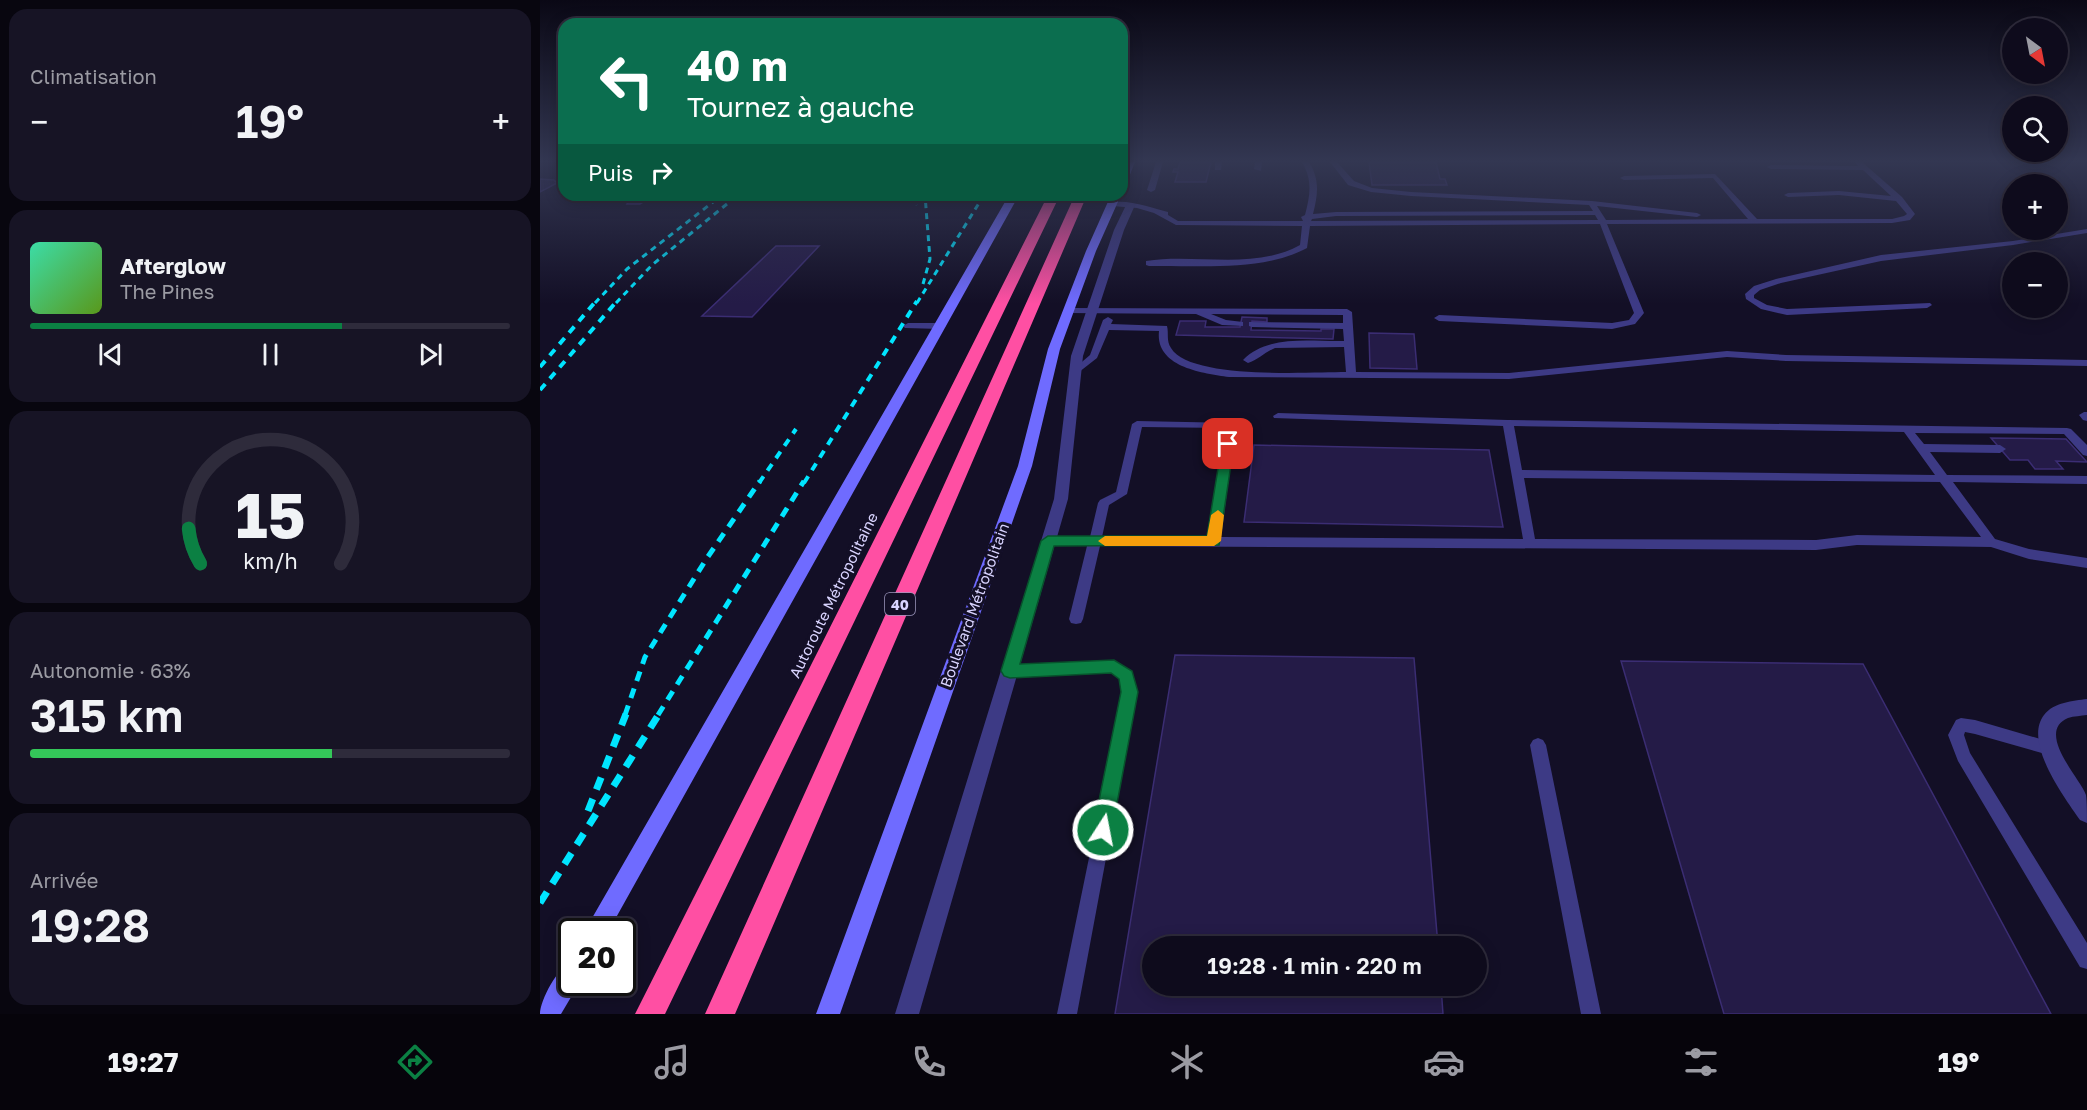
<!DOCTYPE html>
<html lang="fr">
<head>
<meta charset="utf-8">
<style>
	body { margin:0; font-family:"Golos Text",sans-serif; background:#171425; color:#f1f3f6; height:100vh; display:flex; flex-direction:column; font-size:22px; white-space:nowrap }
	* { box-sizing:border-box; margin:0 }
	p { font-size:20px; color:#9b9ba3 }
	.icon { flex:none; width:33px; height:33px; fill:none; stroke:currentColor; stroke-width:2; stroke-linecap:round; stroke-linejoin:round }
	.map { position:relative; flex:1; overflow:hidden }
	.details { display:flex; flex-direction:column; gap:9px; padding:9px; background:#08060f; width:540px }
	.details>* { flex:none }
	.guide { position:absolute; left:18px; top:18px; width:570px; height:183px; border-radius:18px; box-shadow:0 3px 15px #0003,0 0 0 2px #2e2b3b; background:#0b6e4f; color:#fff; overflow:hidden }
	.needle { width:39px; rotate:148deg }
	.tools { position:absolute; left:1462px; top:18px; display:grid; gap:12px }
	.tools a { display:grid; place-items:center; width:66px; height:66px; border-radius:50%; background:#0e0b1c; box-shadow:0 3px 15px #0003,0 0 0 2px #2e2b3b; font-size:30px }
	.speed { position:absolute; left:18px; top:918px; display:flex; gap:12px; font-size:30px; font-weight:700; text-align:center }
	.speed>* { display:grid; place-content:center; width:78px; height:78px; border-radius:50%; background:#0e0b1c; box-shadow:0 3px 15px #0003,0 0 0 2px #2e2b3b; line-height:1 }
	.speed .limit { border:3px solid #111; border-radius:9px; background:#fff; color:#111 }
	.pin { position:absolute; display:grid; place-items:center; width:51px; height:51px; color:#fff; margin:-26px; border-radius:12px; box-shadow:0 3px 9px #0006 }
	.me { position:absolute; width:66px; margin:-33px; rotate:11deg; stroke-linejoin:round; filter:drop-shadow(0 0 4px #0008) }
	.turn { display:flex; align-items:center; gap:21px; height:126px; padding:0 30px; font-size:27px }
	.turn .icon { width:78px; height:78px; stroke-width:2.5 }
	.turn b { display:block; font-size:42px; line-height:51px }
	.then { display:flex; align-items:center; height:57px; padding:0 30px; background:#0003; gap:12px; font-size:22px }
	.big { font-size:45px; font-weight:600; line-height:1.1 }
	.details .widget { flex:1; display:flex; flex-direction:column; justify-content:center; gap:9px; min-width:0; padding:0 21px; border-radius:18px; background:#171425 }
	.details .dial { align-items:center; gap:0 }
	.dial svg { height:156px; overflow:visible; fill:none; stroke:#2e2b3b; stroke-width:7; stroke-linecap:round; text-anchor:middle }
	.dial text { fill:#f1f3f6; stroke:none }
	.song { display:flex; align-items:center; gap:18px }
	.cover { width:72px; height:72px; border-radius:9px; background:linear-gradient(135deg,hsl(160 70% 55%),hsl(90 70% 35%)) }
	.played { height:6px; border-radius:3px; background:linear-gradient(90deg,#0b8043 65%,#2e2b3b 65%) }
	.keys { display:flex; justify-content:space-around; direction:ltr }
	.heat { display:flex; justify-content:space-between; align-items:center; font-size:33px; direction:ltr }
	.charge { height:9px; border-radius:4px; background:linear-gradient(90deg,#34c759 63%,#2e2b3b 0) }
	.trip { position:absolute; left:602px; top:936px; width:345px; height:60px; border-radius:30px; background:#0e0b1c; box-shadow:0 3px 15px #0003,0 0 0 2px #2e2b3b; font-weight:600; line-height:60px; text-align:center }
	.tabs { display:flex; height:96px; justify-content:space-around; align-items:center; background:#06040b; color:#9b9ba3 }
	.tabs .icon { width:42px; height:42px }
	.tabs .current { color:#0b8043 }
	.tabs b { font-size:27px; color:#f1f3f6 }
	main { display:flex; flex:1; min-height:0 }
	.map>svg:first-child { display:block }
	.building { fill:#241b47; stroke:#3b2d73; stroke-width:1.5 }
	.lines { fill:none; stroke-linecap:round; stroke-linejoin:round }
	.service { fill:#3d3a85; fill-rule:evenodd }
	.minor { fill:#3d3a85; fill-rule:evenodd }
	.secondary { fill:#6f6bff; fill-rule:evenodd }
	.motorway { fill:#ff4fa3; fill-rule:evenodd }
	.rail-far3 { stroke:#00e5ff; stroke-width:3; stroke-dasharray:6 5; stroke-linecap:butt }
	.rail-far2 { stroke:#00e5ff; stroke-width:4; stroke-dasharray:8 7; stroke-linecap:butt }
	.rail-far1 { stroke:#00e5ff; stroke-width:5; stroke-dasharray:10 8; stroke-linecap:butt }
	.rail { stroke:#00e5ff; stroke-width:7; stroke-dasharray:13 10; stroke-linecap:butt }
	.route { fill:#0b8043; stroke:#07532c; stroke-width:1.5 }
	.slow { fill:#f59e0b }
	.labels { text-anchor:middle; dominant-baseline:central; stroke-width:6; stroke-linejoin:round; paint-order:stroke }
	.shield { fill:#130f26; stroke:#9e99be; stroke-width:1.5 }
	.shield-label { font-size:14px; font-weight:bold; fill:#d9d4ff }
	.street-label { font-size:15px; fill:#d9d4ff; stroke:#130f26 }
</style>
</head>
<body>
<main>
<section class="details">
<div class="widget"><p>Climatisation</p>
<div class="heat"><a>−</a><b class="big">19°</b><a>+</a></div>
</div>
<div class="widget">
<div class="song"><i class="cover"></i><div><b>Afterglow</b><p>The Pines</p></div></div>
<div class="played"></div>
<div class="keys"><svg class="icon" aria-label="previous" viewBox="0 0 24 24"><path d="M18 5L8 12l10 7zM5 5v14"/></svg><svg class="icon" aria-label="pause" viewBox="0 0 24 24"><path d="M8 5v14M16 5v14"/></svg><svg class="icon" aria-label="next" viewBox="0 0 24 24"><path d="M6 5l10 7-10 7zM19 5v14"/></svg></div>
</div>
<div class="widget dial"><svg viewBox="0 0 100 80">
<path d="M14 69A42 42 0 1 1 86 69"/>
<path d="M14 69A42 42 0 0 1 8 51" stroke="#0b8043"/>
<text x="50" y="56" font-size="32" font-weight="700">15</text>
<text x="50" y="72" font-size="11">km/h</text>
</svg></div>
<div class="widget"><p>Autonomie · 63%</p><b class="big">315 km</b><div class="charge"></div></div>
<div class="widget"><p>Arrivée</p><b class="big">19:28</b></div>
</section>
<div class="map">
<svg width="1547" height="1014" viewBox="0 0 1547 1014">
	<rect width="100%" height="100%" fill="#130f26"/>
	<!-- building -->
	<path class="building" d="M640,162h31l-5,20h-31l3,-10h-5l1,-3h4z
		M829,162h67l4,17h5l2,6h-75z
		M0,179l14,1 3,3 -17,9z
		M99,198l9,1 -8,5h-13l3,-4z
		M236,246h43l-67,71 -50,-1z
		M702,317l25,1v4l-15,-1 -1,9 70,1v-2h13l-1,10 -157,-4 4,-14h26l-1,6h35z
		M829,333l45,1 3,35 -47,-1z
		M1451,438l75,1 21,23 -31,-1 7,8h-28l-7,-9h-18z
		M714,445l235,5 14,77 -259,-5z
		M635,655l239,3 24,288h-286v40h289l2,28h-328z
		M1081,661l242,3 188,350h-327z"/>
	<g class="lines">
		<!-- service -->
		<path class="service" d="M616,162h7l-8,28 -4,2 -4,-2z
			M675,162h7l-1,8h-6z
			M715,162h7l-1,9 -7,-2z
			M762,162h7c11,18 9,32 4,52l23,-2 257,-1 -4,-6 -178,-9 -40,-4 -23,-7 -18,-23h7l17,19 18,7 39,4 181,9 105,12 4,2 -4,2 -100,-11 9,14 142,-1 -35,-41 -89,2 -4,-2 4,-2 91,-2 42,45h135l12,-3 3,-2 -11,-13 -57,-6 -51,2 -4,-2 4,-2 51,-2 52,5 -28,-26 -92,-1 -4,-2 4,-2 87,1 -3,-4h7l40,35 13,17 -5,6 -18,3 -285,1 37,89 -9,11 -23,5 -173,-8 -5,-3 5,-3 173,8 17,-3 5,-7 -34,-89 -290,2 -3,22c-44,24 -109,17 -158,18l-3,-1v-4c49,-8 107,10 154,-16l2,-19 -126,-1 -22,-12 -17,-5 -25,-2 -4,-2c14,-7 45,4 60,8v3l10,6h125l-2,-4 4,-2c5,-20 8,-34 -3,-53zM1055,215l3,5 -287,1 1,-2 24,-3z
			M1547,229v4l-74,12 -132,16 -100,22 -21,7 -6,5v3l13,7 20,4 143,-6 2,2 -5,3 -140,7 -26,-6 -15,-10 -1,-5 9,-8 22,-7 105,-24 132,-14z
			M529,308l278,1 5,3 4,60 153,1 218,-22 59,4 301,5v6l-301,-5 -59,-4 -218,22 -280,-2c-27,-4 -74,-10 -70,-46l-50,-1 -12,28 -23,18 -5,-3 21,-18 13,-35 5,-3 5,3 -2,4 56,2c2,7 -1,15 4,22 19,32 139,24 175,24l-2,-25 -69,1c-10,4 -17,12 -27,15l-5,-3c25,-26 68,-18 101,-19l-1,-12 -91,-2 -3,-1v-4l94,1v-8l-132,-1 15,6 17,2v4l-21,-1 -26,-11 -130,-1v-4z
			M368,323h33l5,3 -5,3 -36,-1 -2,-2z
			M1544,412h3v9l-4,-1 -4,-5z
			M738,413l230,7 559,8 4,1 16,16v11l-4,-1 -19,-21 -149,-1 9,11 76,1 6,4 -6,4 -70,-1 17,23 140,1v8l-134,-2 42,57 34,10 58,9v10l-58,-9 -38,-12 -134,-2 -41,5 -716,-4 -17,73 -2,4 -5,1 -5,-1 -2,-4 18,-73h-39l-4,-2 -2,-3 2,-3 4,-2 42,1 8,-34 2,-3 16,-8 16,-68 5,-3 98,2 1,2 -15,112 302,2 -20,-113 -229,-8 -1,-2zM974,426l390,6 31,43 -413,-5zM602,427l83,1 -17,109h-106l7,-32 18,-11zM984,478l416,4 41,55 -124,-2 -41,5 -281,-1z
			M574,661l18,11 5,20 -60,322h-20l66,-322 -3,-13 -8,-6 -102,4 -5,-2 -2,-4 2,-4 5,-2z
			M1421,718l14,2 79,23 3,5 -3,5 -5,2 -74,-21 -10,-2 -1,3 6,18 117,190v26l-7,-2 -122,-206 -10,-26 8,-15z
			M998,738l5,2 3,5 55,269h-20l-51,-269 3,-5z"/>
		<!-- minor -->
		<path class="minor" d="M587,203l8,2 -11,25 -41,126 -15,143 -149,515h-24l159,-515 17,-143 43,-126z
			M1547,699v16c-6,1 -13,1 -19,3 -33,14 12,60 18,77 1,7 1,20 1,28l-7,-3c-16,-23 -57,-78 -36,-105 10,-13 29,-14 43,-16z"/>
		<!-- secondary -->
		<path class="secondary" d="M587,162h8l-8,20 -5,3v-13z
			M469,195h10l-411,737h-24z
			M571,195h10l-25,56 -36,98 -28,117 -192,548h-24l202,-548 30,-117 38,-98z
			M32,961v21h8l-19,32h-21c0,-14 18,-47 32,-53z"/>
		<!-- motorway -->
		<path class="motorway" d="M508,195h12l-395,819h-30z
			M535,195h12l-352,819h-30z"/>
		<!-- rail-far3 -->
		<path class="rail-far3" d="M372,195l5,10
			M383,284l7,-25 -5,-64
			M55,303l32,-34 95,-74
			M76,303l36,-38 86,-70
			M377,303l67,-108"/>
		<!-- rail-far2 -->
		<path class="rail-far2" d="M0,367l56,-66
			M0,390l77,-89
			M219,483l37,-54
			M264,483l113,-182"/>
		<!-- rail-far1 -->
		<path class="rail-far1" d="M85,715l20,-58 62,-99 53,-77
			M118,715l146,-234"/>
		<!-- rail -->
		<path class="rail" d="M48,811l38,-97
			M0,903l119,-189"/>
	</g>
	<!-- sky -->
	<linearGradient id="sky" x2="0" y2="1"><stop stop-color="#0a0815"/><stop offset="0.53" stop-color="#333752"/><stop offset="1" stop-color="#333752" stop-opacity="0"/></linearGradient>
	<rect width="1547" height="304" fill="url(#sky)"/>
	<!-- route -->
	<path class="route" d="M688,440l6,4 -15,101 -165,1 -34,118 94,-4 18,11 6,21 -26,138 -3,6 -6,3 -7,-3 -3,-6 28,-138 -2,-13 -8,-6 -101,5 -6,-2 -3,-5 40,-130 7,-5h159l15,-92z"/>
	<!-- slow -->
	<path class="slow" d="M678,510l6,5 -3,26 -7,5h-109l-7,-5 7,-5h102l4,-21z"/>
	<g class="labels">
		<!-- shield labels -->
		<rect class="shield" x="345" y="593" width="30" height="22" rx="4.5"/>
		<g class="shield-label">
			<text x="360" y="604">40</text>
		</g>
		<!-- street labels -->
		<g class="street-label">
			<text transform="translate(293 595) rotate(-64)">Autoroute Métropolitaine</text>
			<text transform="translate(434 605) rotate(-70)">Boulevard Métropolitain</text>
		</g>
	</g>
</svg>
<div class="tools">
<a><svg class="needle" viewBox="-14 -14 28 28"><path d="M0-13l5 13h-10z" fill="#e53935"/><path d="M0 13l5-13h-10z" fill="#9b9ba3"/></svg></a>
<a><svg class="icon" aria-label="search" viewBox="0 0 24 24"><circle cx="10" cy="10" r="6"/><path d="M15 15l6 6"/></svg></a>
<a>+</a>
<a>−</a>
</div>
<div class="speed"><div class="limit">20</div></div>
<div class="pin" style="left:688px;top:444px;background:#d93025"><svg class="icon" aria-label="arrive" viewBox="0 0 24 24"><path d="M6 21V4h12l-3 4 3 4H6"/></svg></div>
<svg class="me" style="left:563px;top:830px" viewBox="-20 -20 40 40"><circle r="17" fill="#0b8043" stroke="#fff" stroke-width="3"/><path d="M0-11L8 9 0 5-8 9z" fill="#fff"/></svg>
<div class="trip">19:28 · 1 min · 220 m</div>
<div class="guide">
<div class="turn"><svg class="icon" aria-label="left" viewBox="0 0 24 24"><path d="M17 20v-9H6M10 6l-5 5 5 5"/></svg><div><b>40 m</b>Tournez à gauche</div></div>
<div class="then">Puis<svg class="icon" aria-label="right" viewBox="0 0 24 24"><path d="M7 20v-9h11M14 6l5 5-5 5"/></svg></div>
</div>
</div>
</main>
<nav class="tabs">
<b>19:27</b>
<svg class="icon current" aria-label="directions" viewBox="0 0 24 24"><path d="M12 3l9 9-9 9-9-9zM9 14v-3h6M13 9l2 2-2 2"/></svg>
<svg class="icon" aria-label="music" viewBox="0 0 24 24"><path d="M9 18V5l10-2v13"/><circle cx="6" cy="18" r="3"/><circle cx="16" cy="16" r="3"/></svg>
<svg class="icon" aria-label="phone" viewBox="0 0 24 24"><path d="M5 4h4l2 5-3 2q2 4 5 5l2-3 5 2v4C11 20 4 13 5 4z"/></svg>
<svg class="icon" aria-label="climate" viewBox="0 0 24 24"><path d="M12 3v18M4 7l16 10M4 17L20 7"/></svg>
<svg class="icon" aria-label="car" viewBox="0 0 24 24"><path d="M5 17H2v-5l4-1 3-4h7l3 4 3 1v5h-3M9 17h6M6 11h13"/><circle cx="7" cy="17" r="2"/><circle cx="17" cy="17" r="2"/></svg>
<svg class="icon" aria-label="filters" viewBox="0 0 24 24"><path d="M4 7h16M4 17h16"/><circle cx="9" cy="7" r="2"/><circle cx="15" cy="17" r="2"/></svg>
<b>19°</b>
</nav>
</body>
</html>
